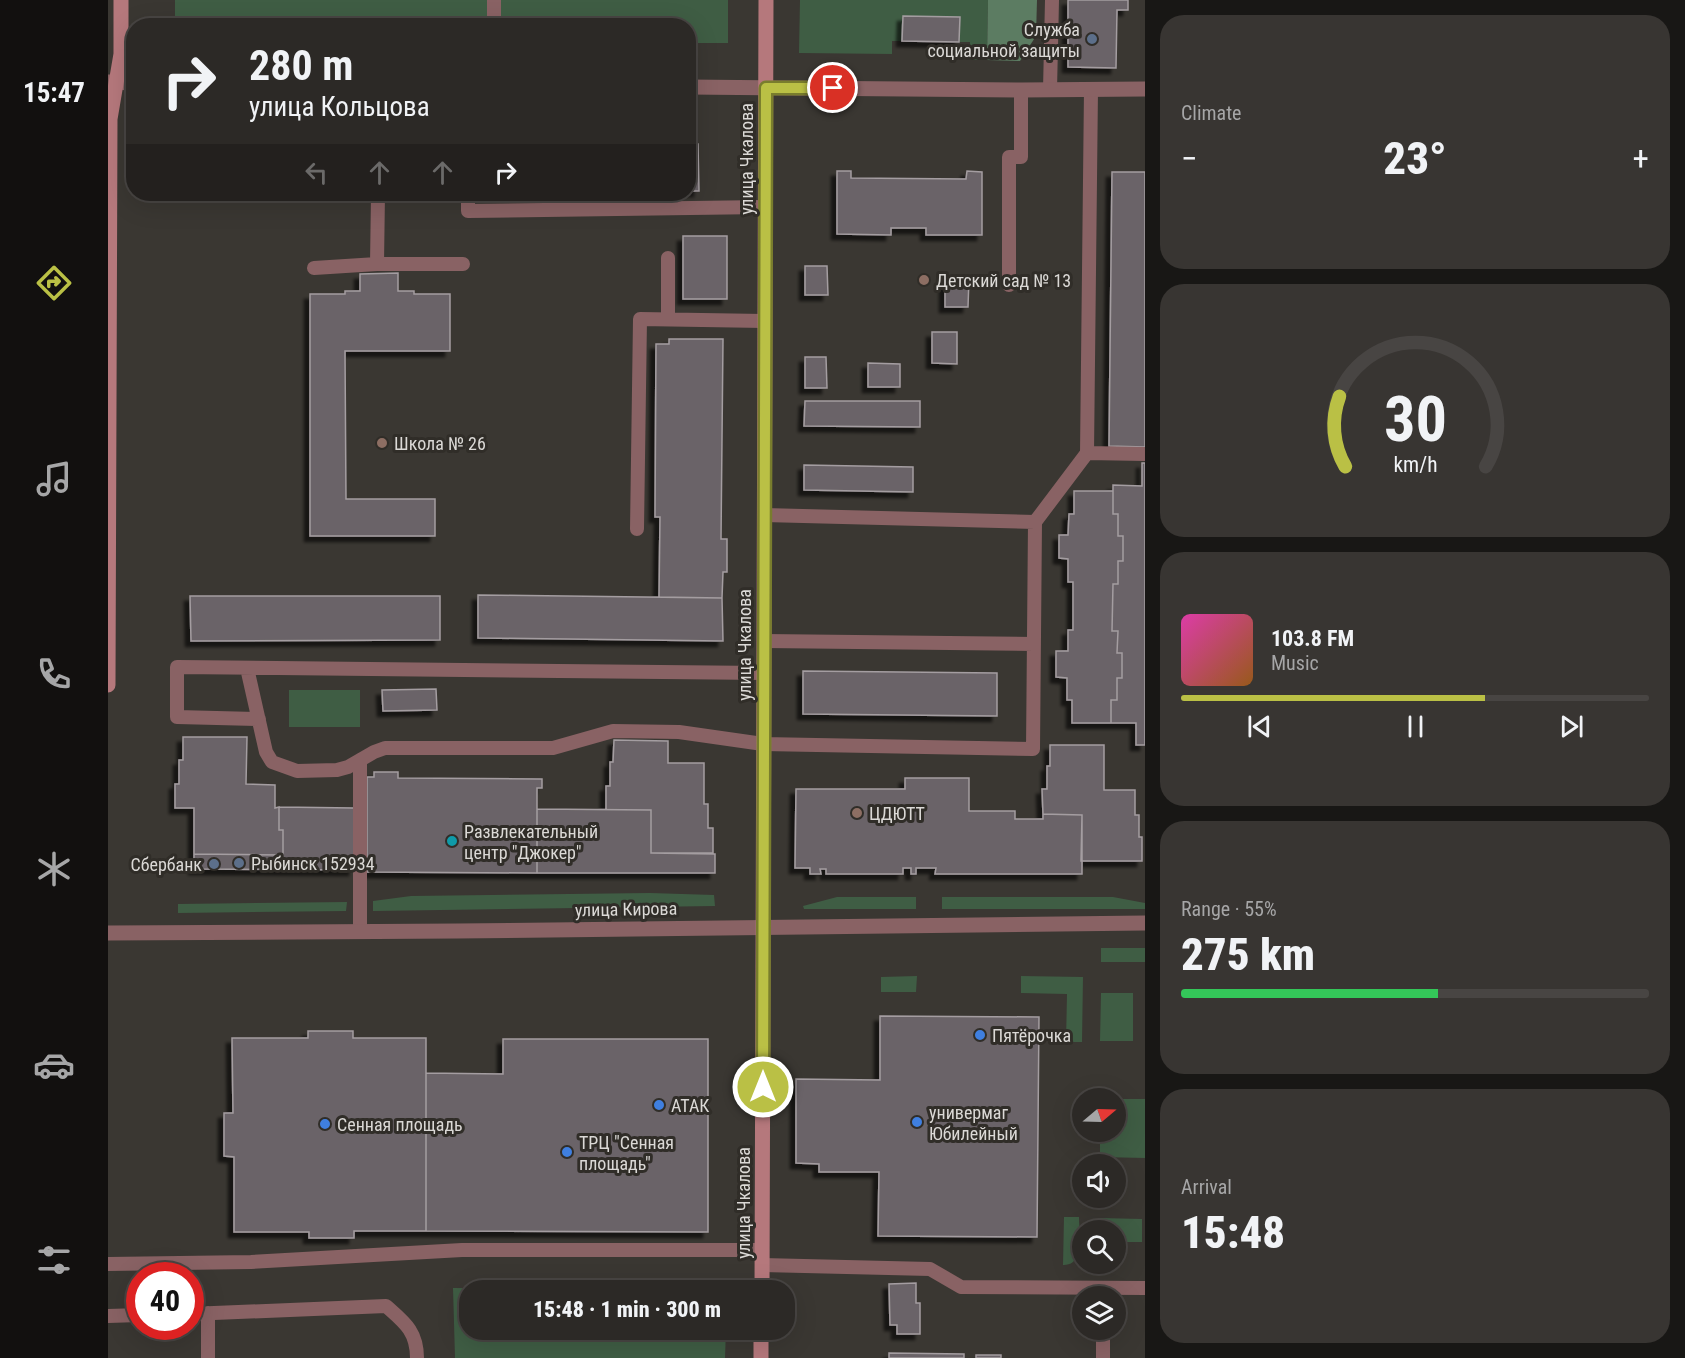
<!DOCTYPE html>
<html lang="en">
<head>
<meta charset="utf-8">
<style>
	body { margin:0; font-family:"Roboto Condensed",sans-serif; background:#383532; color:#f1f3f6; height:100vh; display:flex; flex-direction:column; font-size:22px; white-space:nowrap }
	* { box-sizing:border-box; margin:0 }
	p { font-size:20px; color:#a6a6a7 }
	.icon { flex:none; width:33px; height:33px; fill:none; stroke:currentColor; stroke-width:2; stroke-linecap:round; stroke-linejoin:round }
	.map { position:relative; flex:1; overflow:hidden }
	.details { display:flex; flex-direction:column; gap:15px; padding:15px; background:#181715; width:540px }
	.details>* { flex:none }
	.banner { position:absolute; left:18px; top:18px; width:570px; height:183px; border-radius:24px; box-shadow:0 6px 24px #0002,0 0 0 2px #484543; background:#2c2926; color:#f1f3f6; overflow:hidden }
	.needle { width:39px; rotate:71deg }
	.fabs { position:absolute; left:964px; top:1088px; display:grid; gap:12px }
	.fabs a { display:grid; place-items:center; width:54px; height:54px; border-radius:50%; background:#2c2926; box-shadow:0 6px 24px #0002,0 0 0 2px #484543; font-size:30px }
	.speed { position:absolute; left:18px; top:1262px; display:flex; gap:12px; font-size:30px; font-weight:700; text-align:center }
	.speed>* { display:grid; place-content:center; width:78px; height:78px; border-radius:50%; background:#2c2926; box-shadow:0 6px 24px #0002,0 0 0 2px #484543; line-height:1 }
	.speed .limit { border:9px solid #d22; background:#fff; color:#111 }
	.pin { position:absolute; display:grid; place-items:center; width:51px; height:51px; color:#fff; margin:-26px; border:3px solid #fff; border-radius:50%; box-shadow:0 2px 6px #0007 }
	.me { position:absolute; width:66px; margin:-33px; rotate:0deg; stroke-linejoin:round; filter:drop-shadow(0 0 4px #0008) }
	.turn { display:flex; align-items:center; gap:21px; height:126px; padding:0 24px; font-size:27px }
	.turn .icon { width:78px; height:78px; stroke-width:2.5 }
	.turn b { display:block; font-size:42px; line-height:51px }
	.lanes { display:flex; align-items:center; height:57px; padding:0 24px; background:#0003; justify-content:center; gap:30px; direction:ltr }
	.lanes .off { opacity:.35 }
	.big { font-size:45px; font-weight:800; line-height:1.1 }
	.details .card { flex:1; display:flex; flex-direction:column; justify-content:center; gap:9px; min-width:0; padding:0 21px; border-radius:24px; background:#383532 }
	.details .dial { align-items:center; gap:0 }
	.dial svg { height:156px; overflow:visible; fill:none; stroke:#484543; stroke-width:7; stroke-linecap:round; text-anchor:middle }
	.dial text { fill:#f1f3f6; stroke:none }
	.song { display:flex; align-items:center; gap:18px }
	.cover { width:72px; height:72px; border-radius:9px; background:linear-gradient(135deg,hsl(320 70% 55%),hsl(30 70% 35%)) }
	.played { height:6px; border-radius:3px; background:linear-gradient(90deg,#bac045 65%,#484543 65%) }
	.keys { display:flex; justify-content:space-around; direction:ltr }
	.heat { display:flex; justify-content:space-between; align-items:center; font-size:33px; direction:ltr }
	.charge { height:9px; border-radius:4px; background:linear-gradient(90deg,#34c759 55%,#484543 0) }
	.trip { position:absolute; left:351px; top:1280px; width:336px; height:60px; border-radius:24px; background:#2c2926; box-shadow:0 6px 24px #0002,0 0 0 2px #484543; font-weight:800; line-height:60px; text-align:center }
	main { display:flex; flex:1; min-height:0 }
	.tabs { display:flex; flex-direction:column; width:108px; justify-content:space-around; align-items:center; background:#12100f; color:#a6a6a7 }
	.tabs .icon { width:42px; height:42px }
	.tabs .on { color:#bac045 }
	.tabs b { font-size:27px; color:#f1f3f6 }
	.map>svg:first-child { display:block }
	.green { fill:#3f5d44 }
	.forest { fill:#5c7c62 }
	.building { fill:#6a6467; stroke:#a49da1; stroke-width:1.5; filter:url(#shadow) }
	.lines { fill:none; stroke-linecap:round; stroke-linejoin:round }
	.lane { stroke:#896264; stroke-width:14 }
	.street { stroke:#896264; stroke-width:15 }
	.secondary { stroke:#b5787c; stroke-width:15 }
	.route-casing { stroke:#797d2d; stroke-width:15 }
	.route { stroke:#bac045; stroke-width:10 }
	.service-dot { fill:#5c6f8a; stroke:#302d28; stroke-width:2 }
	.education-dot { fill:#8d6e63; stroke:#302d28; stroke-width:2 }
	.culture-dot { fill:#0f9aa8; stroke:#302d28; stroke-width:2 }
	.shop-dot { fill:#3f7fe0; stroke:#302d28; stroke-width:2 }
	.labels { text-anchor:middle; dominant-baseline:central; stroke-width:6; stroke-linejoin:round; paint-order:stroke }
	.poi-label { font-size:18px; fill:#dbd9d6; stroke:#302d28; text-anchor:start }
	.street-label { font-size:18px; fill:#dbd9d6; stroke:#302d28 }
</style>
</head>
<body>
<main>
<nav class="tabs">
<b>15:47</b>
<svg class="icon on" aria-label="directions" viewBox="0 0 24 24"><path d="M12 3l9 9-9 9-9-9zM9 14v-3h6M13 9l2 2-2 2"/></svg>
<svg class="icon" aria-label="music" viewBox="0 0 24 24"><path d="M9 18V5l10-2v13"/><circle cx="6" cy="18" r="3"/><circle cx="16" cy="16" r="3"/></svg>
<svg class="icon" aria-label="phone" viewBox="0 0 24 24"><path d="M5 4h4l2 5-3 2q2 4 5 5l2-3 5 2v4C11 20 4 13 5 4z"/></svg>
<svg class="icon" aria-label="climate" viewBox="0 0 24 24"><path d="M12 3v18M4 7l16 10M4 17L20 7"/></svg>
<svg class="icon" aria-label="car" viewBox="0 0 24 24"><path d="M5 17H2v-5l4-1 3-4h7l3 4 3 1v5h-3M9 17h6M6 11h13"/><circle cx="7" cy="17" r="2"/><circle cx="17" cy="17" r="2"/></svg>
<svg class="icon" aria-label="filters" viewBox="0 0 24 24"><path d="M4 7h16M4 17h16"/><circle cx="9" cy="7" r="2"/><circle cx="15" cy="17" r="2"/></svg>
</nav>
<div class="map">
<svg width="1037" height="1358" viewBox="0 0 1037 1358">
	<defs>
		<filter id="shadow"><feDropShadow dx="-5.5" dy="5.5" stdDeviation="1.5" flood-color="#0009"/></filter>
	</defs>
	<rect width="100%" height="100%" fill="#3a3732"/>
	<!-- green -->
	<path class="green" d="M67,0h553v43h-39l-1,-17h-513z
		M692,0h188l-1,60h-17v-18h-11v-25h-56l-1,24h-10v13l-93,-1z
		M181,690h71v37h-71z
		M542,893l64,2 1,11 -342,5v-10l38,-5z
		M729,897h79v12h-112l-1,-3z
		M834,897h171l32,6v6h-203z
		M239,902l-1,9 -168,2v-9z
		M993,948h44v14h-44z
		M809,976l-1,16h-35v-15z
		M913,976l62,1 -1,65h-16l1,-48 -46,-1z
		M993,993h32v48h-33z
		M1008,1099h29v59l-45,-1v-26h16z
		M956,1217h15c0,16 6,49 -16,48z
		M992,1218l42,1v23h-26v-12h-16z
		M345,1288l200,2h-183v39h256l-1,29h-270z"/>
	<!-- forest -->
	<path class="forest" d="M880,0h49l-1,36 -16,25 -33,-1z"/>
	<!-- building -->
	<path class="building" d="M960,0h60v10h-11l-1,58 -48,-1z
		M795,16l57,1 -1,25 -57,-1z
		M580,144h10l1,47h-11z
		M729,171h14v7l115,1 1,-8 15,1v63h-56v-7h-35v7l-54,-1z
		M1004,172h33v275l-36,-1z
		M575,236h44v63h-44z
		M697,266h22l1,29h-23z
		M290,273v18h16v3h36v57h-105l1,148h89v37h-125v-242h35v-3h15v-17z
		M837,279h24l-1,28h-23z
		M824,332h25v32l-25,-1z
		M561,339h54l-2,200h6v33h-4l-1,26 -63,-1 1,-80h-5l1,-173h13z
		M697,357h21l1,31h-22z
		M760,363l32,1v23h-32z
		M697,401h115v26l-116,-1z
		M1034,463h3v282h-9v-22h-25v-23h6v-22h5v-25h-5l1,-22h-6l1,-47h5v-23h5v-25h-5v-22h-5v-29l29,1z
		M696,465l109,2v25l-109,-2z
		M966,491h39v23h5v22h5v25h-5v23h-5l-1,47h6l-1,22h5v25h-5v22h-6v23h-39v-23h-5v-22l-11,-1v-26h12v-21h5v-48h-5v-23l-9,-1v-23h9l1,-21h5z
		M370,595l244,3 1,43 -245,-3z
		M82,596h250v44l-249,1z
		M695,671l194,2v43l-194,-2z
		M328,689l1,21 -54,1 -1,-21z
		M75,737h64l-1,47 29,1v23l4,-1v23h4v25l-89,-1v-46h-19v-24h4v-24h4z
		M506,740l54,1v22h36v41h4v24h5v25h-62v-43h-45v-24h4v-24h3z
		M942,745h54v45h31v25h4v22h3v24h-61l1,-46 -39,-1 -1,-25h5v-23h3z
		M266,772h24v6l144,1v9h-5v85l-170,-1v-95h7z
		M797,778h64v33h46v8h28v-5l39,1v59h-147l1,-6h-20v6h-5v-6h-8v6h-77v-5h-6l1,5h-11v-6h-15l1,-79h109z
		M171,807l75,1v62l-160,-1v-15l89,1v-25h-4z
		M429,809l114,1v43l64,1v19h-178z
		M772,1016l159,1 -2,220 -159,-1 1,-64h-60v-8l-23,-1v-84l84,1z
		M200,1031h45v7h73v193h-72v7h-45v-6h-75v-75l-10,-1v-43h9l-1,-75h76z
		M395,1039h205v193l-282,-1v-158l77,1z
		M808,1283v20h4v31h-23v-9h-7l-1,-41z
		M781,1353l75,1v4h-75z
		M868,1355h25v3h-25z"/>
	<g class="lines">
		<!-- lane -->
		<path class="lane" d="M386,26v-26
			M942,90l2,-90
			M360,194v17l298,-4
			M560,258v61
			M269,264l1,-70
			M206,268l63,-4h86
			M901,285v-128h12v-67
			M979,453l58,1
			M656,515l271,7
			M529,529l3,-210 125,2
			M656,641l270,3
			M139,668l19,84 6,10 25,9 40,-1 11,-3 26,-15 11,-4h168l60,-17 66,1 84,12 270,5 2,-227 52,-69 4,-364
			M151,719l-82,-2v-50l587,6
			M252,931v-171
			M0,1264l143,-2 211,-12h300
			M654,1265l168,4 31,18 184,1
			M100,1313v45
			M82,1314l196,-8c18,16 31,25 31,52
			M0,1316l32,-1
			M995,1358v-29"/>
		<!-- street -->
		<path class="street" d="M0,82l26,1
			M580,87l333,3 124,-1
			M0,933l349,-2 688,-8"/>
		<!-- secondary -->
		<path class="secondary" d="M0,685l2,-566 11,-65v-54
			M654,1290l4,-1290
			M653,1358v-29"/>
	</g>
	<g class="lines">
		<!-- route casing -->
		<g class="route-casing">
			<path id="route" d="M655,1087l3,-999h67"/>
		</g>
		<!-- route -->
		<use href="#route" class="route"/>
	</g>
	<!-- markers -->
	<g class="service-dot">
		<circle cx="984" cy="39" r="6"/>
		<circle cx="131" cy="863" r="6"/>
		<circle cx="106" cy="864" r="6"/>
	</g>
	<g class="education-dot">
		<circle cx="816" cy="280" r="6"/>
		<circle cx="274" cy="443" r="6"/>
		<circle cx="749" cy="813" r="6"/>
	</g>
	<circle class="culture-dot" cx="344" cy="841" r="6"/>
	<g class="shop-dot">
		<circle cx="872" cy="1035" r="6"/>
		<circle cx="551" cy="1105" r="6"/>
		<circle cx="809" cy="1122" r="6"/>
		<circle cx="217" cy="1124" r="6"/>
		<circle cx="459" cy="1152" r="6"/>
	</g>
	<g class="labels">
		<!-- poi labels -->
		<g class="poi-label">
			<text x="972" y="29" text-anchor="end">Служба<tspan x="972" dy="21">социальной защиты</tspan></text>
			<text x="828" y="280">Детский сад № 13</text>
			<text x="286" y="443">Школа № 26</text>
			<text x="761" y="813">ЦДЮТТ</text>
			<text x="356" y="831">Развлекательный<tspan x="356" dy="21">центр "Джокер"</tspan></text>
			<text x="143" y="863">Рыбинск 152934</text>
			<text x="94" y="864" text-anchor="end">Сбербанк</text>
			<text x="884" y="1035">Пятёрочка</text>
			<text x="563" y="1105">АТАК</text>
			<text x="821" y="1112">универмаг<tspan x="821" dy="21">Юбилейный</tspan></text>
			<text x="229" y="1124">Сенная площадь</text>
			<text x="471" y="1142">ТРЦ "Сенная<tspan x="471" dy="21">площадь"</tspan></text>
		</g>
		<!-- street labels -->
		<g class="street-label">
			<text transform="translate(638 159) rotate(-90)">улица Чкалова</text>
			<text transform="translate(636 645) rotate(-90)">улица Чкалова</text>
			<text transform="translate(518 909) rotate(-1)">улица Кирова</text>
			<text transform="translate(635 1203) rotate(-90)">улица Чкалова</text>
		</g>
	</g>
</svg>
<div class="fabs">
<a><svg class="needle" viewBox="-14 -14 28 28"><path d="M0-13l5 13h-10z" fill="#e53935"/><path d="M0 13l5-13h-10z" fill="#a6a6a7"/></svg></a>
<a><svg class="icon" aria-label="sound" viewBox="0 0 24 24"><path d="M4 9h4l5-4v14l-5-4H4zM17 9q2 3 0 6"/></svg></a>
<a><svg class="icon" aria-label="search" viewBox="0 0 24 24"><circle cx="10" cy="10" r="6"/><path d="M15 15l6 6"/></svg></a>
<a><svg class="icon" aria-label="layers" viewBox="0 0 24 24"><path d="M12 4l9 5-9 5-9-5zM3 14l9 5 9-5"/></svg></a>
</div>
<div class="speed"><div class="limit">40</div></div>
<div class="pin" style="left:725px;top:88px;background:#d93025"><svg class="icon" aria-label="arrive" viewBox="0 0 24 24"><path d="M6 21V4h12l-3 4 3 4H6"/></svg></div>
<svg class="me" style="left:655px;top:1087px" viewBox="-20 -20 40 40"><circle r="17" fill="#bac045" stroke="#fff" stroke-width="3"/><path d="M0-11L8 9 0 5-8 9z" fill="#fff"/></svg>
<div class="trip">15:48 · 1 min · 300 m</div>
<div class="banner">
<div class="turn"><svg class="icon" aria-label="right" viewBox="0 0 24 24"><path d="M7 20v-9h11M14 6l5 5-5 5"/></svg><div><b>280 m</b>улица Кольцова</div></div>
<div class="lanes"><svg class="icon off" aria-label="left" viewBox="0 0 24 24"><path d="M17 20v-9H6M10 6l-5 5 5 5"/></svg><svg class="icon off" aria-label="ahead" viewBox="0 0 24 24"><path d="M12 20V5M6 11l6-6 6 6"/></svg><svg class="icon off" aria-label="ahead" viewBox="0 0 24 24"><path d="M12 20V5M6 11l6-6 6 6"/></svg><svg class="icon" aria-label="right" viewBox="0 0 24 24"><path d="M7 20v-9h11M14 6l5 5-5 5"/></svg></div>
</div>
</div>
<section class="details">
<div class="card"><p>Climate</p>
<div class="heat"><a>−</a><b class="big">23°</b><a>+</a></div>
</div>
<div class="card dial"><svg viewBox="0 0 100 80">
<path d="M14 69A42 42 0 1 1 86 69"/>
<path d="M14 69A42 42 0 0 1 11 33" stroke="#bac045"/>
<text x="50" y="56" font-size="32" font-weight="700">30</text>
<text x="50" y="72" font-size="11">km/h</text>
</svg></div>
<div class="card">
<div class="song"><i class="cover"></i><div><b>103.8 FM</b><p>Music</p></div></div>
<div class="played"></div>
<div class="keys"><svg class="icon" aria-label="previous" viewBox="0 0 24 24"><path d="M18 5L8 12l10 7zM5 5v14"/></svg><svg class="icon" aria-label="pause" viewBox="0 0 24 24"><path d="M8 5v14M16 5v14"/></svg><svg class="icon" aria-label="next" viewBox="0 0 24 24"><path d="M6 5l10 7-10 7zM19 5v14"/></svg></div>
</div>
<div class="card"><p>Range · 55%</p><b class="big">275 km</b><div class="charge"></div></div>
<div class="card"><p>Arrival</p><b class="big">15:48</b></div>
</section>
</main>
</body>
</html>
